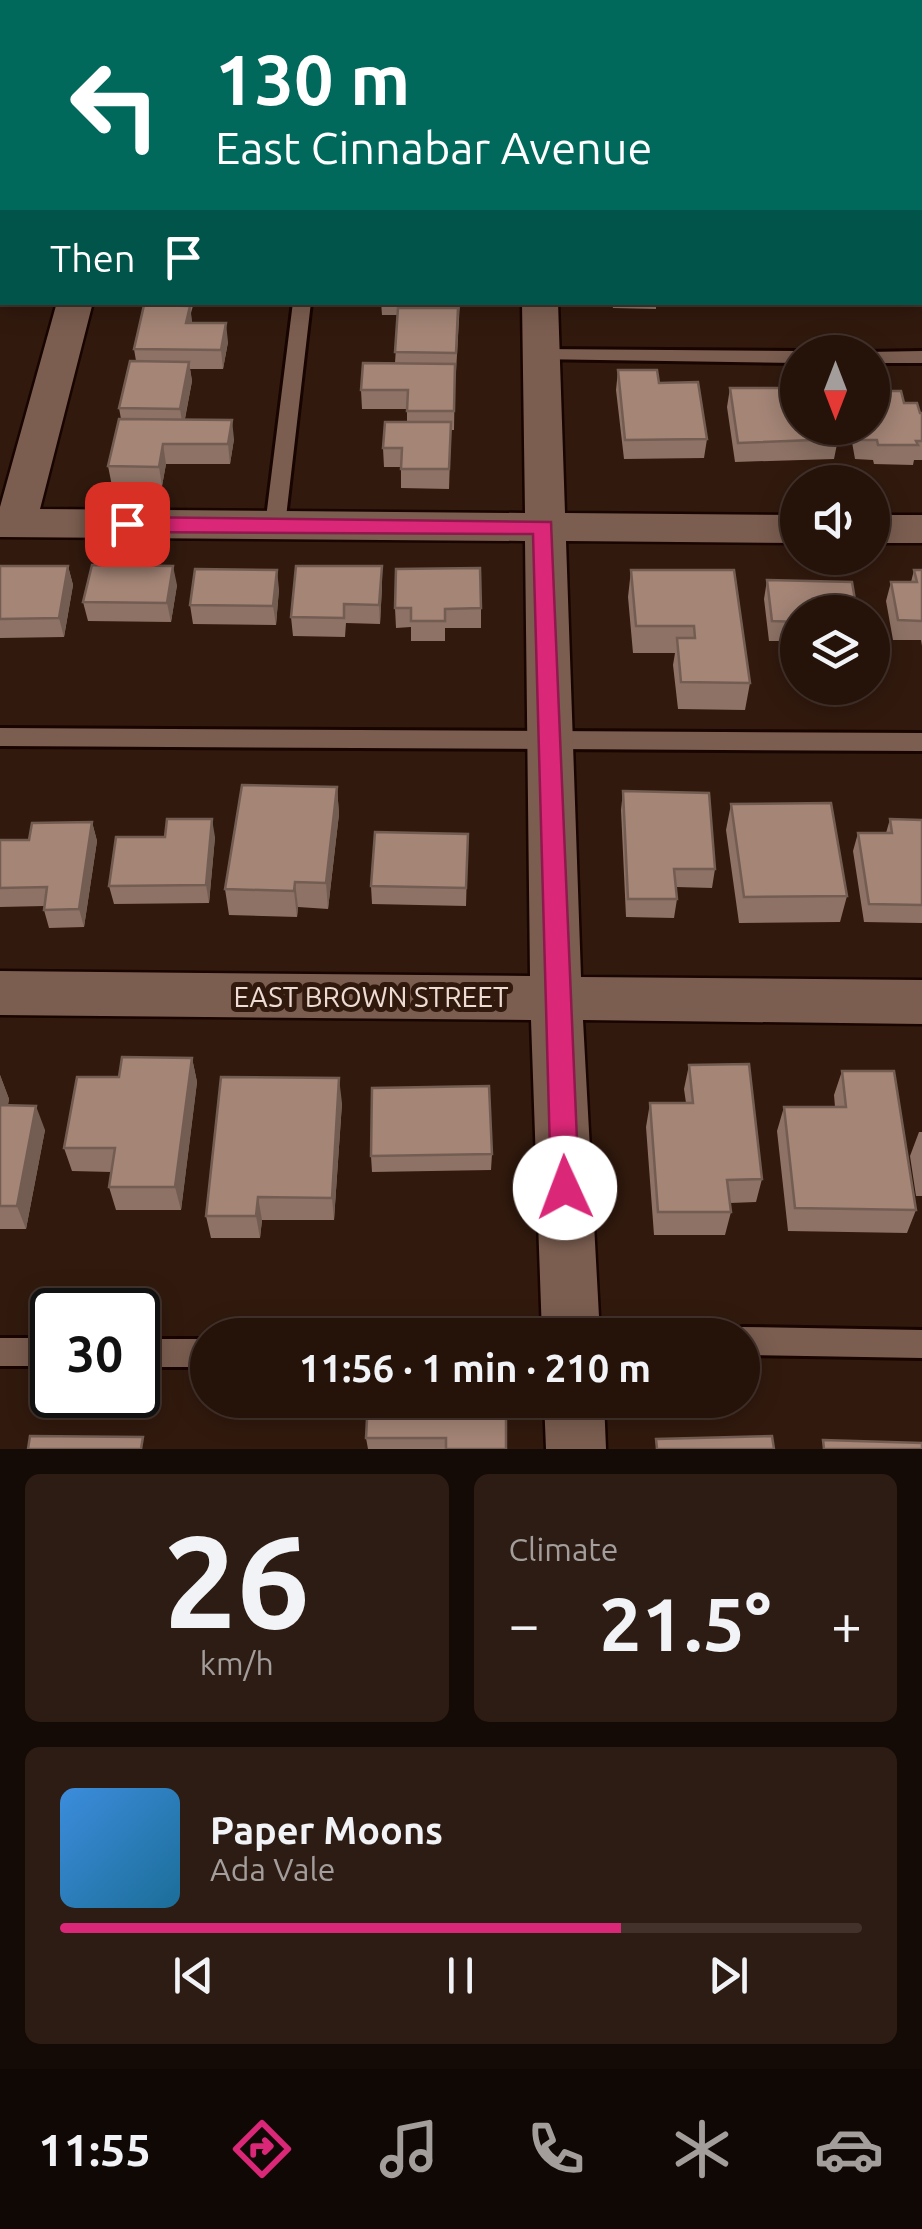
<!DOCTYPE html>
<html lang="en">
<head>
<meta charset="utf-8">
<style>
	body { margin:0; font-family:Ubuntu,sans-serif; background:#2d1c13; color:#f1f3f6; height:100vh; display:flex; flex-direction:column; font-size:38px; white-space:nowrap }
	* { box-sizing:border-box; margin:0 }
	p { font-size:32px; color:#a39e9c }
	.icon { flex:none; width:55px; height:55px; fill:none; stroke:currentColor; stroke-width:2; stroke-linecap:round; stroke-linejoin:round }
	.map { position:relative; height:1449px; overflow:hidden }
	.panel { display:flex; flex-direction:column; gap:25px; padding:25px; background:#140a06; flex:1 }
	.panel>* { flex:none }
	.top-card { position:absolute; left:0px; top:0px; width:922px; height:305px; box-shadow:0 5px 25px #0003,0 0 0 2px #42322b; background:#00695c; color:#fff; overflow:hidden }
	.needle { width:65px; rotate:180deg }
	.tools { position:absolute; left:780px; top:335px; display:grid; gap:20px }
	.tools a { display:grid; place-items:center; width:110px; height:110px; border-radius:50%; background:#25130a; box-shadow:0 5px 25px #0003,0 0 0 2px #42322b; font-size:50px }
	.speed { position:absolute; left:30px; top:1288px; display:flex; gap:20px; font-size:50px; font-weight:700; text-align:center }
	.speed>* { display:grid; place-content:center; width:130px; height:130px; border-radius:50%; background:#25130a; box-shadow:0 5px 25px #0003,0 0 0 2px #42322b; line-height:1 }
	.speed .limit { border:5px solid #111; border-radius:15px; background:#fff; color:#111 }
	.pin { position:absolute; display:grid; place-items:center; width:85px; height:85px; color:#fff; margin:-42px; border-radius:20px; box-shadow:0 5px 15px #0006 }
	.me { position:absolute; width:110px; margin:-55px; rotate:358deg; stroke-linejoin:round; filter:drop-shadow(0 0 8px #0008) }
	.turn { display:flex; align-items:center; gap:35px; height:210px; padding:0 50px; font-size:45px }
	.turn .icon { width:130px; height:130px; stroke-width:2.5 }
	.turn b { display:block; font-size:70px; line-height:85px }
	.then { display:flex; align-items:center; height:95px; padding:0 50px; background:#0003; gap:20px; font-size:38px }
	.big { font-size:75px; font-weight:700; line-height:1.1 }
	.panel .tile { flex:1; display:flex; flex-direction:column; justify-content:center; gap:15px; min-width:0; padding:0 35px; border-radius:15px; background:#2d1c13 }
	.panel .dial { align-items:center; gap:0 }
	.dial b { font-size:130px; line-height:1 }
	.song { display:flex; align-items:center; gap:30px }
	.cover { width:120px; height:120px; border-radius:15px; background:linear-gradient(135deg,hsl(210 70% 55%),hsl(200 70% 35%)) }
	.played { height:10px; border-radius:5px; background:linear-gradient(90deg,#db2777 70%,#42322b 70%) }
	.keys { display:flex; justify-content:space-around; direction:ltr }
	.heat { display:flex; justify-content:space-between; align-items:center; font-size:55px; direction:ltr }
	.panel .tiles { flex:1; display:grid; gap:25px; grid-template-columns:1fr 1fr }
	.tile:last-child { grid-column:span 2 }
	.trip { position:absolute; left:190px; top:1318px; width:570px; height:100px; border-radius:50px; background:#25130a; box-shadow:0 5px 25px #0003,0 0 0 2px #42322b; font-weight:700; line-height:100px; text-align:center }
	.dock { display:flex; height:160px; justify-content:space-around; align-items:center; background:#0f0804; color:#a39e9c }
	.dock .icon { width:70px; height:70px }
	.dock .selected { color:#db2777 }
	.dock b { font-size:45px; color:#f1f3f6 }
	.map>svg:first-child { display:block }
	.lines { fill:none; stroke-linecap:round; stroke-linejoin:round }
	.lane-casing { stroke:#180400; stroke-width:6 }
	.street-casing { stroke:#180400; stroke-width:5 }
	.lane { fill:#7b5e50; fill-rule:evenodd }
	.street { fill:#7b5e50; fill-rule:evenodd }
	.wall { fill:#8d7265 }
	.shaded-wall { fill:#735d53 }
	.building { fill:#a48576; stroke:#735d53; stroke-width:2.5 }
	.route { fill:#db2777; stroke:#8e194d; stroke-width:2.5 }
	.labels { text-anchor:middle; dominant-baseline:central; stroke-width:10; stroke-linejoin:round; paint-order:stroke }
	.street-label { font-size:28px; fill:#eedcd4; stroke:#31190d }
</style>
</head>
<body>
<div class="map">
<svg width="922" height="1449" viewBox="0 0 922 1449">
	<rect width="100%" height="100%" fill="#31190d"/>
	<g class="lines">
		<!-- lane casing -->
		<g class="lane-casing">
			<path id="lane" d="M332,0h14v2h-14z
				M920,81h2v10h-2z
				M293,302h18l-26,224 -10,7 -10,-7z
				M541,349l257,2 5,1h-5v11l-264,-4 -2,-4z
				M922,351v12h-50v-11h-5z
				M0,728l922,5v18l-922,-5z
				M742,1327l180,3v28l-180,-3v-20h-12z
				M0,1338h52v28h-52z
				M138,1339h70v28h-70z"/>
		</g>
		<!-- street casing -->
		<g class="street-casing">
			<path id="street" d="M518,0h30v2h-29z
				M920,204h2v20h-2z
				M57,302h36l-53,207 485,4 -3,-211h36l7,211 233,2v28l-232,-2 15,436 341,3v44l-339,-4 17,315h-58l-11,-315 -531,-5v-44l530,5 -5,-435 -525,-4v-30z
				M872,515h50v28h-50z
				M544,1400h60l2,49h-60z"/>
		</g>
		<!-- lane -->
		<use href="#lane" class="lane"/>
		<!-- street -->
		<use href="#street" class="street"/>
	</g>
	<!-- wall -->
	<path class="wall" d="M920,7h2v44h-2z
		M0,27h2v29h-2z
		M0,68h2v39l-2,-7z
		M0,109h2v163l-2,8z
		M920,121h2v51h-2z
		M147,302h47l-3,11 1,10 36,19 -5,27h-33l2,12 -7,38 49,20 -4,25h-64l-4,22h-50l-4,-20 13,-47 -2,-11 17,-47 -2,-12z
		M381,302h79l-4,70h-1l-1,58h-3l-2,59 -48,-1v-21h-17l-1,-19 24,-26v-13h-45l-1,-19 34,-27 3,-48h-16z
		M612,302h44v7l-43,-1z
		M618,370l41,13 48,56 -3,19 -80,1 -8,-69z
		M730,388l68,40 40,11 -4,20 -99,3 -8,-55z
		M904,403l18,10v47h-8l-1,5 -39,-1 -1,-4 -18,-1 -5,-28v-3h22z
		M0,566h68l5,19 -9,52 -64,1z
		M631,570h103l16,113 -5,27 -67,-1 -5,-44 2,-12h-42l-5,-56z
		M914,570h8v76l-1,-6h-28l-7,-39 5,-19h20z
		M767,580l31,32v29h-29l-5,-42z
		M177,585l-6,37 -83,-1 -5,-19z
		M382,586l-2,38 -34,-1 -1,14 -52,-1 -2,-19z
		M279,589l-3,36 -83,-1 -3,-19z
		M395,608h86v20h-36v13h-34v-14l-15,1z
		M337,787l2,27 -11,95 -30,-2 -1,10 -68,-2 -4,-26z
		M623,791l92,78 -3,19 -36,-1 1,12 -3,19 -48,-1 -5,-107z
		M731,804l116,92 -7,26 -101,1 -13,-93z
		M890,819l32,1v103l-58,-1 -11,-71 5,-18h28z
		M92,822l5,19 -13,86 -35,1 -5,-18 1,-4 -45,1v-67h29z
		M468,834l-2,72 -94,-2 -1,-18z
		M165,837h50l-6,66 -95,1 -5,-18z
		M192,1058l5,24 -16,128h-65l-7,-23 2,-15 -39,-1 -8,-23 55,-71z
		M689,1065l73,114 -6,23 -26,1 1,9 -6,23h-71l-8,-108 4,-24h36l-2,-14z
		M842,1071l74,139 -9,23 -119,-2 -11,-100 7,-24h51l-1,-12z
		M0,1075l9,24 -1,6 37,25 -19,99h-26z
		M342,1103l-8,117h-72l-2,18h-49l-5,-22z
		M919,1132h3v64h-6l-6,-40z
		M492,1154l-1,16 -119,2 -1,-16z
		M368,1400l138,49h-138l-2,-11z"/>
	<!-- shaded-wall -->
	<path class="shaded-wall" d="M0,249l2,11v12l-2,8z
		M190,306l2,19 -6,-2z
		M226,323l2,19 -5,27 -2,-19z
		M189,362l3,19 -9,47 -3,-19z
		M232,420l2,19 -4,25 -2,-20z
		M163,444l3,20 -4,22 -3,-19z
		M68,566l5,19 -9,52 -5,-19z
		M173,566l4,19 -6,37 -4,-19z
		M382,566v20l-2,38 -1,-19z
		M277,570l2,19 -3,36 -3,-19z
		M337,787l2,27 -11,95 -2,-26z
		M212,819l3,18 -6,66 -3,-18z
		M92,822l5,19 -13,86 -5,-18z
		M295,882l3,25 -1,10 -3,-26z
		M192,1058l5,24 -16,128 -6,-23z
		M0,1075l9,24 -6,30 -3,-8z
		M339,1078l3,25 -8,117 -2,-22z
		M36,1106l9,24 -19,99 -9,-23z
		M258,1197l4,23 -2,18 -4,-22z"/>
	<!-- building -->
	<path class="building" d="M391,0h28v2h-28z
		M920,7h2v26h-2z
		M0,68h2v14h-2z
		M0,109h2v35h-2z
		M920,121h2v32h-2z
		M0,152h2v38h-2z
		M0,199h2v40h-2z
		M144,305l46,1 -4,17h40l-5,27 -87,-1z
		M398,308h60l-2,45 -61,-1z
		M130,361l59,1 -9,47 -61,-1z
		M363,363l92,1 -1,47h-47l1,-21h-47z
		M618,370h39l2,13 39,-1 9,57 -82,1z
		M730,388h65l3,9v31h38l2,11 -100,4z
		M872,391h29l3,12h13l3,10h2v28h-6l2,4h-40l-1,-5h-18l-2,-12h15z
		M119,419l113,1 -4,24h-65l-4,23 -51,-1z
		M385,422h66l-2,47h-48l1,-21h-19z
		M92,565l81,1 -6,37 -84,-1z
		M0,566h68l-9,52 -59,1z
		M296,566h86l-3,39 -35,-1v14l-53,-1z
		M480,568l1,40 -36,1v12h-34v-13h-16l1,-39z
		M195,569l82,1 -4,36 -83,-1z
		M631,570h103l16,113 -69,-1 -4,-44h18l-1,-12h-58z
		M914,570h8v51l-24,-1 -7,-38h26z
		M767,580l85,2 5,30h-59v10l-26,-1z
		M242,785l95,2 -11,96 -31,-1 -1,9 -69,-2z
		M623,791l86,2 6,76h-41l3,30h-49z
		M831,803l16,93 -103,1 -13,-93z
		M167,819h45l-6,66 -97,1 7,-49h49z
		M890,819l32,1v85l-53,-1 -11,-71h34z
		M92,822l-13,87 -35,1 3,-23 -47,1v-48h29l3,-17z
		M375,832l93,2 -2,54 -95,-2z
		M122,1057l70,1 -17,129h-66l6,-39h-51l13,-71h42z
		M749,1064l13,115 -35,1 4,32h-73l-8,-109h43l-4,-38z
		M842,1071h52l22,139 -121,-2 -11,-101h62z
		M221,1077l118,1 -7,120 -74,-1 -2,19h-50z
		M489,1086l3,68 -121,2 1,-68z
		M0,1105l36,1 -19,100h-17z
		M368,1400h138v49h-60v-11h-80z
		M30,1436l113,1 -2,12h-113z
		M772,1436l2,13h-117l-1,-10z
		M823,1440l99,3v6h-98z"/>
	<!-- route -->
	<path class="route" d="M127,517l424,5 28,666 -4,9 -10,4 -10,-4 -4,-9 -18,-654 -406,-2 -10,-8z"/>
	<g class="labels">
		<!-- street labels -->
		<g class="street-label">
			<text x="371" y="996">EAST BROWN STREET</text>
		</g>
	</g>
</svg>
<div class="tools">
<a><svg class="needle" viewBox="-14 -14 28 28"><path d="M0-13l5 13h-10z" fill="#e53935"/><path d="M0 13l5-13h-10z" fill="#a39e9c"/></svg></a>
<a><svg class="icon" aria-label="sound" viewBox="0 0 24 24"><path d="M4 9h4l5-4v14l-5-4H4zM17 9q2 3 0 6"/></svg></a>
<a><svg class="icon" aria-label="layers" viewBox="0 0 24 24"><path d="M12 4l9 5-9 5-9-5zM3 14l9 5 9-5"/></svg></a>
</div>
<div class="speed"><div class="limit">30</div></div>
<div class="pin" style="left:127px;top:524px;background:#d93025"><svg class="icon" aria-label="arrive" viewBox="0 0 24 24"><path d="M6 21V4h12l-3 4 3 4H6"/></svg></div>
<svg class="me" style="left:565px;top:1188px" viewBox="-20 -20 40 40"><circle r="19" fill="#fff"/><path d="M0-13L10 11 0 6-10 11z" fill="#db2777"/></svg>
<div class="trip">11:56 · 1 min · 210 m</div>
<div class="top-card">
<div class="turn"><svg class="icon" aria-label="left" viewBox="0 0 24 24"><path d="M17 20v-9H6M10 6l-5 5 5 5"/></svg><div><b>130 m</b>East Cinnabar Avenue</div></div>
<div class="then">Then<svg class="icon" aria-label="arrive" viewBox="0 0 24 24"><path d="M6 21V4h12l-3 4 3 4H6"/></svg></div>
</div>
</div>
<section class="panel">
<div class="tiles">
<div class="tile dial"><b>26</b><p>km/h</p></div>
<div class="tile"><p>Climate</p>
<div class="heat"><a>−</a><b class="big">21.5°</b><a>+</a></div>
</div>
<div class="tile">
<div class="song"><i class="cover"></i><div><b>Paper Moons</b><p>Ada Vale</p></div></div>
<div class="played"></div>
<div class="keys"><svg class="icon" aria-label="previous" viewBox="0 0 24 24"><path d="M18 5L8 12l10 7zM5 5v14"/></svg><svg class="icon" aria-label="pause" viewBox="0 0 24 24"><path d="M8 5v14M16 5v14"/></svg><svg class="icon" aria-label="next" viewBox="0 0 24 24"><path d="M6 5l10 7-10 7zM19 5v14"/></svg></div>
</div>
</div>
</section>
<nav class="dock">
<b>11:55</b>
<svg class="icon selected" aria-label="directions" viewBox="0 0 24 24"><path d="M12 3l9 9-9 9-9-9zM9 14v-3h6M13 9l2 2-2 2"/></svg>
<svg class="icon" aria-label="music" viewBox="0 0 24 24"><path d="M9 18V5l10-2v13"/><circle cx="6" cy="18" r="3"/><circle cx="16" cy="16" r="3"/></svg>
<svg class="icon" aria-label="phone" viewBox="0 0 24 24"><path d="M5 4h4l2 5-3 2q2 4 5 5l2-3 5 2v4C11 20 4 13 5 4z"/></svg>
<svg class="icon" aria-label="climate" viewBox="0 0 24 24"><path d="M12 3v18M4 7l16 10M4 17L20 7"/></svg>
<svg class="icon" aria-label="car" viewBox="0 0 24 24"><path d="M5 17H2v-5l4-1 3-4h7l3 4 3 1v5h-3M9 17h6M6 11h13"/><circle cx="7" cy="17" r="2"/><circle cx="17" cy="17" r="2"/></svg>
</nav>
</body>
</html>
